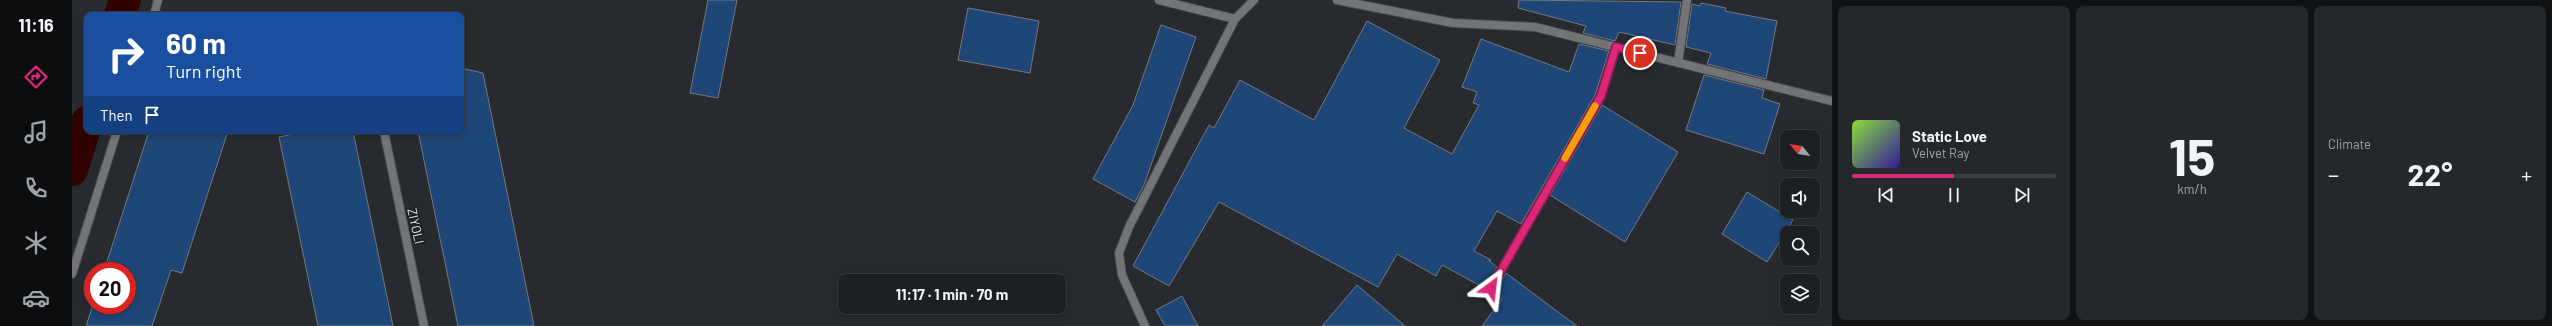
<!DOCTYPE html>
<html lang="en">
<head>
<meta charset="utf-8">
<style>
	body { margin:0; font-family:Barlow,sans-serif; background:#25282a; color:#f1f3f6; height:100vh; display:flex; flex-direction:column; font-size:15px; white-space:nowrap }
	* { box-sizing:border-box; margin:0 }
	p { font-size:13px; color:#a0a3a5 }
	.icon { flex:none; width:22px; height:22px; fill:none; stroke:currentColor; stroke-width:2; stroke-linecap:round; stroke-linejoin:round }
	.map { position:relative; flex:1; overflow:hidden }
	.side { display:flex; flex-direction:column; gap:6px; padding:6px; background:#101213; width:720px }
	.side>* { flex:none }
	.guide { position:absolute; left:12px; top:12px; width:380px; height:122px; border-radius:8px; box-shadow:0 2px 6px #0003,0 0 0 1px #3b3e40; background:#1a4fa0; color:#fff; overflow:hidden }
	.needle { width:26px; rotate:300deg }
	.buttons { position:absolute; left:1708px; top:130px; display:grid; gap:8px }
	.buttons a { display:grid; place-items:center; width:40px; height:40px; border-radius:8px; background:#1d2022; box-shadow:0 2px 6px #0003,0 0 0 1px #3b3e40; font-size:20px }
	.speed { position:absolute; left:12px; top:262px; display:flex; gap:8px; font-size:20px; font-weight:700; text-align:center }
	.speed>* { display:grid; place-content:center; width:52px; height:52px; border-radius:50%; background:#1d2022; box-shadow:0 2px 6px #0003,0 0 0 1px #3b3e40; line-height:1 }
	.speed .limit { border:6px solid #d22; background:#fff; color:#111 }
	.pin { position:absolute; display:grid; place-items:center; width:34px; height:34px; color:#fff; margin:-17px; border:2px solid #fff; border-radius:50%; box-shadow:0 1px 4px #0007 }
	.me { position:absolute; width:44px; margin:-22px; rotate:30deg; stroke-linejoin:round; filter:drop-shadow(0 0 3px #0008) }
	.turn { display:flex; align-items:center; gap:14px; height:84px; padding:0 16px; font-size:18px }
	.turn .icon { width:52px; height:52px; stroke-width:2.5 }
	.turn b { display:block; font-size:28px; line-height:34px }
	.then { display:flex; align-items:center; height:38px; padding:0 16px; background:#0003; gap:8px; font-size:15px }
	.big { font-size:30px; font-weight:700; line-height:1.1 }
	.side .card { flex:1; display:flex; flex-direction:column; justify-content:center; gap:6px; min-width:0; padding:0 14px; border-radius:8px; background:#25282a }
	.side .dial { align-items:center; gap:0 }
	.dial b { font-size:52px; line-height:1 }
	.song { display:flex; align-items:center; gap:12px }
	.cover { width:48px; height:48px; border-radius:6px; background:linear-gradient(135deg,hsl(90 70% 55%),hsl(250 70% 35%)) }
	.played { height:4px; border-radius:2px; background:linear-gradient(90deg,#db2777 50%,#3b3e40 50%) }
	.keys { display:flex; justify-content:space-around; direction:ltr }
	.heat { display:flex; justify-content:space-between; align-items:center; font-size:22px; direction:ltr }
	.side .tiles { flex:1; display:grid; gap:6px; grid-template-columns:repeat(3,1fr) }
	.trip { position:absolute; left:766px; top:274px; width:228px; height:40px; border-radius:8px; background:#1d2022; box-shadow:0 2px 6px #0003,0 0 0 1px #3b3e40; font-weight:700; line-height:40px; text-align:center }
	main { display:flex; flex:1; min-height:0 }
	.menu { display:flex; flex-direction:column; width:72px; justify-content:space-around; align-items:center; background:#0c0d0e; color:#a0a3a5 }
	.menu .icon { width:28px; height:28px }
	.menu .active { color:#db2777 }
	.menu b { font-size:18px; color:#f1f3f6 }
	.map>svg:first-child { display:block }
	.lines { fill:none; stroke-linecap:round; stroke-linejoin:round }
	.canal { stroke:#300301; stroke-width:32 }
	.building { fill:#1e4676; stroke:#75797e }
	.lane-casing { stroke:#45484c; stroke-width:10 }
	.street-casing { stroke:#45484c; stroke-width:10 }
	.lane { stroke:#737477; stroke-width:8 }
	.street { stroke:#737477; stroke-width:8 }
	.route-casing { stroke:#8e194d; stroke-width:10 }
	.route { stroke:#db2777; stroke-width:7 }
	.slow { stroke:#f59e0b; stroke-width:7 }
	.labels { text-anchor:middle; dominant-baseline:central; stroke-width:3.5; stroke-linejoin:round; paint-order:stroke }
	.street-label { font-size:13px; fill:#e4e6e9; stroke:#1d2024 }
</style>
</head>
<body>
<main>
<nav class="menu">
<b>11:16</b>
<svg class="icon active" aria-label="directions" viewBox="0 0 24 24"><path d="M12 3l9 9-9 9-9-9zM9 14v-3h6M13 9l2 2-2 2"/></svg>
<svg class="icon" aria-label="music" viewBox="0 0 24 24"><path d="M9 18V5l10-2v13"/><circle cx="6" cy="18" r="3"/><circle cx="16" cy="16" r="3"/></svg>
<svg class="icon" aria-label="phone" viewBox="0 0 24 24"><path d="M5 4h4l2 5-3 2q2 4 5 5l2-3 5 2v4C11 20 4 13 5 4z"/></svg>
<svg class="icon" aria-label="climate" viewBox="0 0 24 24"><path d="M12 3v18M4 7l16 10M4 17L20 7"/></svg>
<svg class="icon" aria-label="car" viewBox="0 0 24 24"><path d="M5 17H2v-5l4-1 3-4h7l3 4 3 1v5h-3M9 17h6M6 11h13"/><circle cx="7" cy="17" r="2"/><circle cx="17" cy="17" r="2"/></svg>
</nav>
<div class="map">
<svg width="1760" height="326" viewBox="0 0 1760 326">
	<rect width="100%" height="100%" fill="#272a2e"/>
	<g class="lines">
		<!-- canal -->
		<path class="canal" d="M48,15l5,-15
			M0,170l15,-48"/>
	</g>
	<!-- building -->
	<path class="building" d="M636,0h29l-19,98 -28,-5z
		M1447,0l162,2 -6,43 -56,-13 -4,9 -32,-8 3,-7 -68,-18z
		M1629,3l25,5 -1,3 52,10 -11,58 -59,-15 4,-11 -25,-6 6,-43 8,2z
		M896,8l71,13 -9,52 -72,-13z
		M1295,21l73,39 -36,68 48,26 27,-49 -6,-2 4,-11 -15,-5 19,-48 88,33 10,-28 30,7 -14,44 -74,129 -24,-13 -23,40 17,9 -2,1 8,6 -11,22 -44,-24 -6,11 -39,-22 -19,33 -159,-85 -50,84 -36,-20 76,-141 5,3 26,-48 74,40z
		M1089,25l35,12 -52,148 -9,17 -42,-23 40,-74z
		M389,68l22,5 51,253h-76l-40,-195h43z
		M1632,75l60,15 -2,8 18,6 -16,50 -78,-24z
		M1530,105l76,47 -53,90 -75,-47z
		M77,131h79l-46,142 -11,-3 -19,56h-66l7,-21h34v-34h-23z
		M236,131h45l40,195h-75l-39,-189z
		M1675,192l46,28 -26,42 -45,-28z
		M1434,273l52,39 19,14h-95l20,-27 -9,-6z
		M1285,285l48,41h-83z
		M1110,296l16,30h-33l-9,-16z"/>
	<g class="lines">
		<!-- lane casing -->
		<g class="lane-casing">
			<path id="lane" d="M1419,288l110,-192 15,-49"/>
		</g>
		<!-- street casing -->
		<g class="street-casing">
			<path id="street" d="M1087,0l76,19
				M1265,0l116,23 82,4 297,74
				M82,15l4,-15
				M1606,63l9,-63
				M312,131l40,195
				M0,274l45,-143
				M1073,326l-23,-51 -3,-22 10,-26 106,-208 19,-19"/>
		</g>
		<!-- lane -->
		<use href="#lane" class="lane"/>
		<!-- street -->
		<use href="#street" class="street"/>
	</g>
	<g class="lines">
		<!-- route casing -->
		<g class="route-casing">
			<path id="route" d="M1419,288l110,-192 15,-49 24,6"/>
		</g>
		<!-- route -->
		<use href="#route" class="route"/>
		<!-- slow -->
		<path class="slow" d="M1493,158l30,-52"/>
	</g>
	<g class="labels">
		<!-- street labels -->
		<g class="street-label">
			<text transform="translate(344 226) rotate(78)">ZIYOLI</text>
		</g>
	</g>
</svg>
<div class="buttons">
<a><svg class="needle" viewBox="-14 -14 28 28"><path d="M0-13l5 13h-10z" fill="#e53935"/><path d="M0 13l5-13h-10z" fill="#a0a3a5"/></svg></a>
<a><svg class="icon" aria-label="sound" viewBox="0 0 24 24"><path d="M4 9h4l5-4v14l-5-4H4zM17 9q2 3 0 6"/></svg></a>
<a><svg class="icon" aria-label="search" viewBox="0 0 24 24"><circle cx="10" cy="10" r="6"/><path d="M15 15l6 6"/></svg></a>
<a><svg class="icon" aria-label="layers" viewBox="0 0 24 24"><path d="M12 4l9 5-9 5-9-5zM3 14l9 5 9-5"/></svg></a>
</div>
<div class="speed"><div class="limit">20</div></div>
<div class="pin" style="left:1568px;top:53px;background:#d93025"><svg class="icon" aria-label="arrive" viewBox="0 0 24 24"><path d="M6 21V4h12l-3 4 3 4H6"/></svg></div>
<svg class="me" style="left:1419px;top:288px" viewBox="-20 -20 40 40"><path d="M0-17L14 15 0 8-14 15z" fill="#db2777" stroke="#fff" stroke-width="4"/></svg>
<div class="trip">11:17 · 1 min · 70 m</div>
<div class="guide">
<div class="turn"><svg class="icon" aria-label="right" viewBox="0 0 24 24"><path d="M7 20v-9h11M14 6l5 5-5 5"/></svg><div><b>60 m</b>Turn right</div></div>
<div class="then">Then<svg class="icon" aria-label="arrive" viewBox="0 0 24 24"><path d="M6 21V4h12l-3 4 3 4H6"/></svg></div>
</div>
</div>
<section class="side">
<div class="tiles">
<div class="card">
<div class="song"><i class="cover"></i><div><b>Static Love</b><p>Velvet Ray</p></div></div>
<div class="played"></div>
<div class="keys"><svg class="icon" aria-label="previous" viewBox="0 0 24 24"><path d="M18 5L8 12l10 7zM5 5v14"/></svg><svg class="icon" aria-label="pause" viewBox="0 0 24 24"><path d="M8 5v14M16 5v14"/></svg><svg class="icon" aria-label="next" viewBox="0 0 24 24"><path d="M6 5l10 7-10 7zM19 5v14"/></svg></div>
</div>
<div class="card dial"><b>15</b><p>km/h</p></div>
<div class="card"><p>Climate</p>
<div class="heat"><a>−</a><b class="big">22°</b><a>+</a></div>
</div>
</div>
</section>
</main>
</body>
</html>
